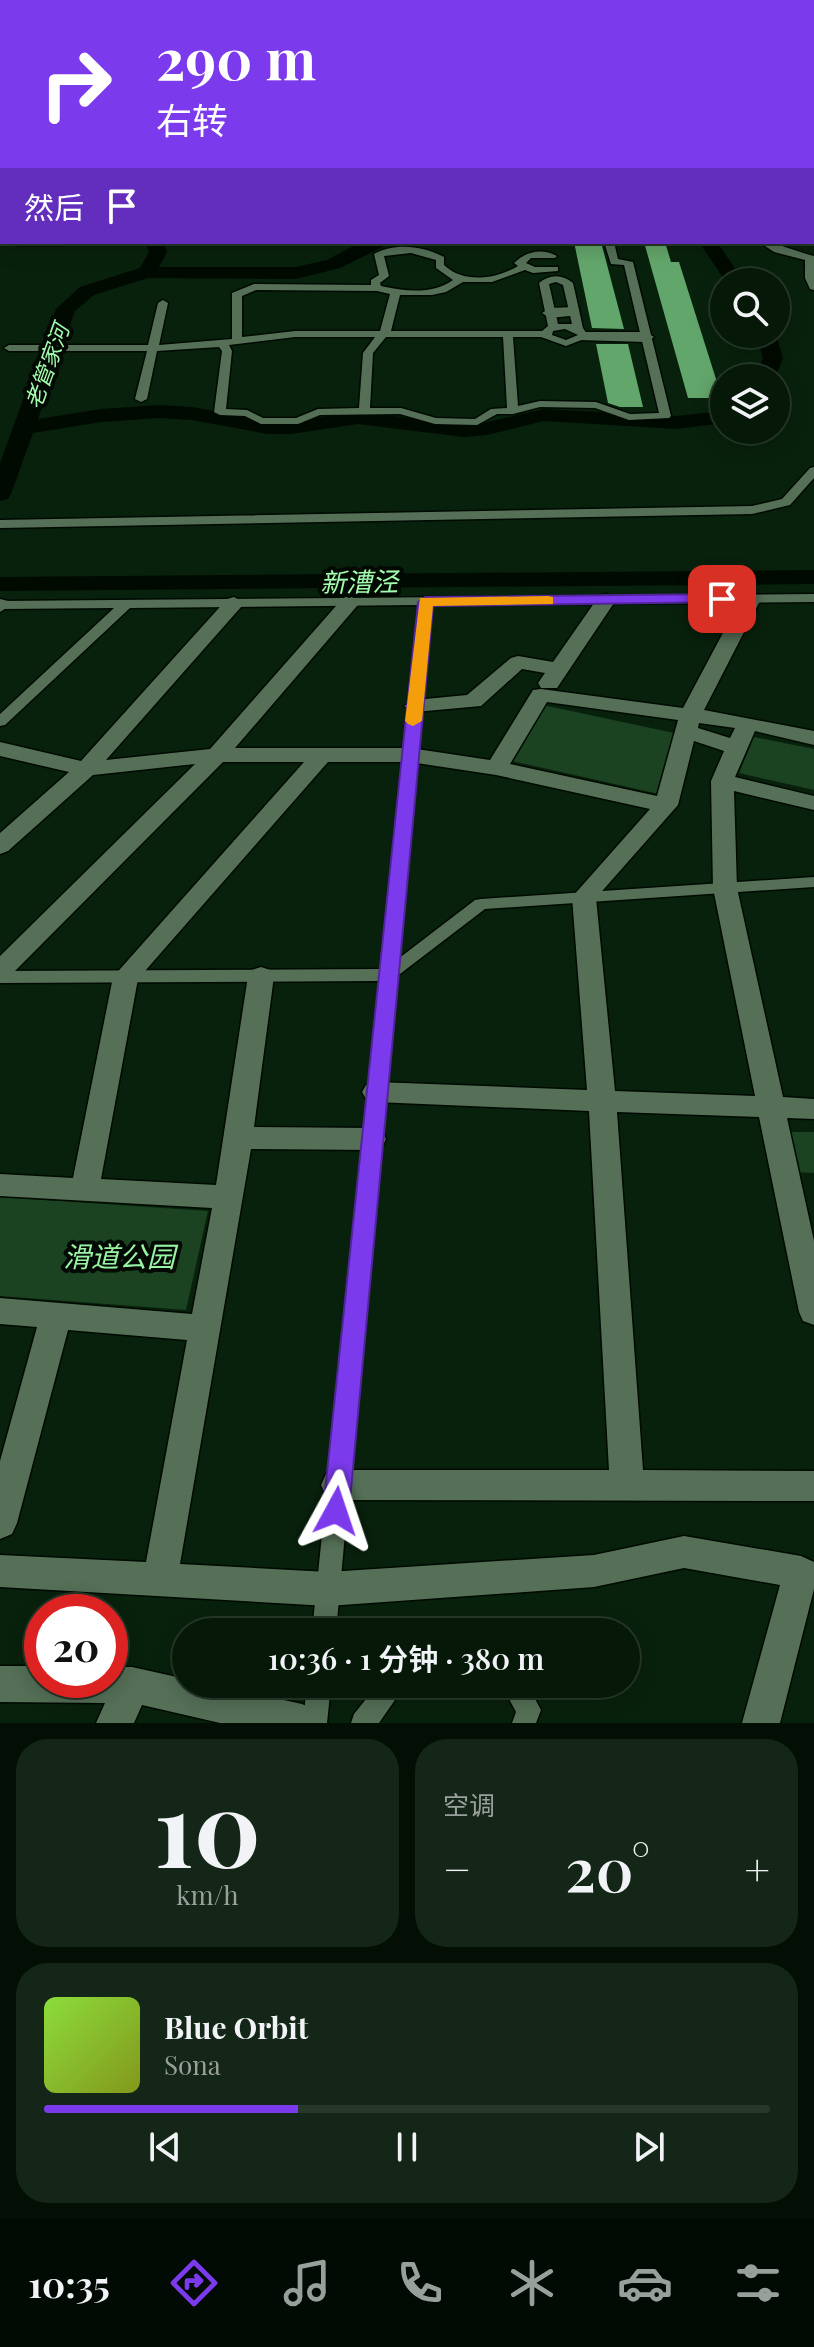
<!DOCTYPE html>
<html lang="zh">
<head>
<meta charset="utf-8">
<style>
	body { margin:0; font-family:"Playfair Display","Noto Sans SC",serif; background:#142617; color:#f1f3f6; height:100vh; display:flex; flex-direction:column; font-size:30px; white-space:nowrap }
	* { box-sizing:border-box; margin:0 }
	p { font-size:26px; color:#98a09c }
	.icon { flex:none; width:44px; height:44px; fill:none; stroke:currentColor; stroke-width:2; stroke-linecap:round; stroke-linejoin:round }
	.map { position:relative; height:1723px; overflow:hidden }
	.drawer { display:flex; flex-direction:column; gap:16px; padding:16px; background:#030e05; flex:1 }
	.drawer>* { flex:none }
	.top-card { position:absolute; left:0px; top:0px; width:814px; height:244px; box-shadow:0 4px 20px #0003,0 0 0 2px #27382a; background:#7c3aed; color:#fff; overflow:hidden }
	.buttons { position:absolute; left:710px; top:268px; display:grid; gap:16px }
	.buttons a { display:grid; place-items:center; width:80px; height:80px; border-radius:50%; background:#061909; box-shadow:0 4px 20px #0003,0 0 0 2px #27382a; font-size:40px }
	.speed { position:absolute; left:24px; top:1594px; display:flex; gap:16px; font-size:40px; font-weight:700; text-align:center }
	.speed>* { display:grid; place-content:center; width:104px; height:104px; border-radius:50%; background:#061909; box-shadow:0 4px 20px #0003,0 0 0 2px #27382a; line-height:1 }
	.speed .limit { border:12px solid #d22; background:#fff; color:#111 }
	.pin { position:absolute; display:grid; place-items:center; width:68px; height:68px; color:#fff; margin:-34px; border-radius:16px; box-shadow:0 4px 12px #0006 }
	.me { position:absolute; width:88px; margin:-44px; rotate:5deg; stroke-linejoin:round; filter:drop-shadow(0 0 6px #0008) }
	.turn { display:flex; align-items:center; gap:28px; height:168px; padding:0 24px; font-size:36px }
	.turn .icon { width:104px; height:104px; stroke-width:2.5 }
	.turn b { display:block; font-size:56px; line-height:68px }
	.then { display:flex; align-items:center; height:76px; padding:0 24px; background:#0003; gap:16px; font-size:30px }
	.big { font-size:60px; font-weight:600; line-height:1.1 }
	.drawer .card { flex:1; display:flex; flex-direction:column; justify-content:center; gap:12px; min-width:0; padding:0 28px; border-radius:32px; background:#142617 }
	.drawer .dial { align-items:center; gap:0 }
	.dial b { font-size:104px; line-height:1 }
	.song { display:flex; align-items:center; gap:24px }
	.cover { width:96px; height:96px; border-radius:12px; background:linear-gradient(135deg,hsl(90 70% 55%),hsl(70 70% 35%)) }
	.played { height:8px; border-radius:4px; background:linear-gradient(90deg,#7c3aed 35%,#27382a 35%) }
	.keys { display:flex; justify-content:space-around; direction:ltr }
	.heat { display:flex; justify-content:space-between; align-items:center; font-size:44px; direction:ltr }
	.drawer .tiles { flex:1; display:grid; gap:16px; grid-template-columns:1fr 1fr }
	.card:last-child { grid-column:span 2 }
	.trip { position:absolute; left:172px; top:1618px; width:468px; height:80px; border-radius:40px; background:#061909; box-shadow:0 4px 20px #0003,0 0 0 2px #27382a; font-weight:600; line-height:80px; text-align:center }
	.dock { display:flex; height:128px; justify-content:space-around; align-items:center; background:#020a04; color:#98a09c }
	.dock .icon { width:56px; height:56px }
	.dock .current { color:#7c3aed }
	.dock b { font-size:36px; color:#f1f3f6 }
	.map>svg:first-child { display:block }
	.green { fill:#1b4221 }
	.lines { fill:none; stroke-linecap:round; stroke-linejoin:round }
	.canal { fill:#000a00; fill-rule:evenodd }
	.building { fill:#63a66b }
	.service-casing { stroke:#000a00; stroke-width:3 }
	.pedestrian-casing { stroke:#000a00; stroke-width:3 }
	.minor-casing { stroke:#000a00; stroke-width:3 }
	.service { fill:#557057; fill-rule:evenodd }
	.pedestrian { fill:#557057; fill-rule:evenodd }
	.minor { fill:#557057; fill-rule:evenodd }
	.route { fill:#7c3aed; stroke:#51269a; stroke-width:2 }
	.slow { fill:#f59e0b }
	.labels { text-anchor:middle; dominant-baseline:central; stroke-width:8; stroke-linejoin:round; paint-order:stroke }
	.far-water-label { font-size:22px; font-style:italic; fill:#a2fead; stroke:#020802 }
	.water-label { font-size:26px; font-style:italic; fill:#a2fead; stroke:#020802 }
	.near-park-label { font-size:28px; font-style:italic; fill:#99f4a4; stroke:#020802 }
</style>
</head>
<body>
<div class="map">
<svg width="814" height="1723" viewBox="0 0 814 1723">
	<rect width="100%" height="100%" fill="#08210c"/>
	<!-- green -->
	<path class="green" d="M543,705l150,32 -25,59 -156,-35z
		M754,737l60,12v41l-75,-17z
		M782,1132h32v41l-22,-1z
		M0,1197l208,14 -22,99 -186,-14z"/>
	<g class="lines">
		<!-- canal -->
		<path class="canal" d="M239,0h14l-15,2z
			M604,0h14l-15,2z
			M145,242h18l4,10 -8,15h137l31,-7 32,-17 34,-1 -53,26 -44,11 -148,-1 -54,17 -19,16 -37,108 63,-10 58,-4 33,2 76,14h23l67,-9 106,12 23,-2 57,-13 132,7 48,-5v12l-48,6 -132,-8 -57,14 -23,2 -106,-13 -67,10h-23l-76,-14 -33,-2 -58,4 -68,11 -22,61 -3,5 -8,2v-38l56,-154 24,-22 60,-19 9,-16z
			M699,242h18l27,40h-18z
			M756,334h20l7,24 -8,20h-20l8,-20z
			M814,570v14l-814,7v-14z"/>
	</g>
	<!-- building -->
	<path class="building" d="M574,242h27l23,87 -32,-1z
		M644,242h21l6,20h8l43,136h-34z
		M596,344h32l15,63h-23l-12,-4z"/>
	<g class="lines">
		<!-- service casing -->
		<g class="service-casing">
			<path id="service" d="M75,0h8l-10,2z
				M116,0h8l-10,2z
				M339,0h8l-9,2z
				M583,0h9l-11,2z
				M672,0h8l1,2h-8z
				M709,0h8l1,2h-8z
				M0,23h2v4h-2z
				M0,99h2v4h-2z
				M812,188h2v6h-2z
				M0,212h2v6h-2z
				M0,234l2,1v6l-2,-1z
				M14,242h53l-5,3h-43z
				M604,242h10l4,17 15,3 38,154 -2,2 -40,2 -34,-12 -55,-1 -27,7h-16l-20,11 -42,-1 -35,-10 -80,1 -22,9h-37l-16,-8 -25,-1 -6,-3 8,-61 -3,-4 -62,4 -10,48 -6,3 -6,-3 12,-48h-138l-5,-3 5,-3h139l10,-42 5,-3 5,3 -9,42 73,-6v-46l22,-9 117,1v-5l8,-5 -5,-21c21,-12 50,-8 70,3v8c20,19 52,14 74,1l-4,-3c12,-12 28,-15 43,-7l-2,2h-24l-5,5 9,4h23v4l-25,2 -8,-3 -33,12h-29l-17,10 -14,3h-32l-9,36h151l6,-5 -9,-43c11,-9 23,-9 34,0l10,45 6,9 -23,9 -25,-9h-28l5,69 22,-5 56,1 34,12 29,-1 -35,-148 -13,-1zM411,253l25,7v8l17,12c-21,15 -48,11 -72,6l-1,-3 9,-7 -5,-20zM556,282l7,3 9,39h-14l-9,-40zM256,290l121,1 13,3 -10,37h-85l-53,6v-41zM565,329l13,6 -12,5 -14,-5 1,-4zM295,337h80l-12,16 -4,55 -41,1 -22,9h-33l-16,-8 -21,-1 6,-58 -3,-6zM386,337h117l4,71 -16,1 -16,10 -39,-1 -35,-10h-31l3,-55z
				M759,242c18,0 37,10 55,14v34l-4,-1 -5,-11v-18l-31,-8z
				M814,467v11l-24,27 -38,9 -752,14v-8l752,-14 30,-7 28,-31z
				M814,594v8l-383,3 -33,354 77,-59 6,-1 333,-22v10l-329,22 -89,68 -60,655h-24l67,-651 -379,2v-12l380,-2 38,-364 -288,3 -125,117 -5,1v-12l114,-106 -114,1v-8z
				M307,1684h24l-4,39h-24z
				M378,1684h28l-27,39h-28l3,-9z
				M501,1684h26l14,26 -5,13h-24l4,-11z"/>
		</g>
		<!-- pedestrian casing -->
		<g class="pedestrian-casing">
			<path id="pedestrian" d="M487,0h47l-1,2z
				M751,593l10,6 -57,111 110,21v14l-59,-14 -20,46 79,19v14l-80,-19 3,97 46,209 31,2v20l-27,-1 27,123v84l-11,-4 -4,-9 -40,-195 -142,-5 26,358 171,1v30l-476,-1 -12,-4 -5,-11 5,-11 12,-4h271l-20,-359 -213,-9 -10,-3 -4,-7 4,-7 10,-3 211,8 -15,-193 78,-88 -154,-34 -86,-13h-82l-190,217 -37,200 115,6 32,-209 4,-6 9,-3 9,3 4,6 -20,151 118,1 10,3 4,8 -4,8 -10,3 -121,-1 -71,415 148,8 266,-17 90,-19 117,20 13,6v27l-34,134h-38l38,-138 -96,-17 -90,19 -266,19 -328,-19v-32l146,7 41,-222 -119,-10 -51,193 -5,11 -12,5v-78l37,-134 -37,-3v-26l192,16 20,-106 -212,-12v-22l73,4 40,-201 191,-215h-81l-214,215 -9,3v-24l195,-192 -102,11 -85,76 -8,3v-21l69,-61 -69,-16v-14l81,19 146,-162 7,-2 10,6 -3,4 -135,153 104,-11 133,-151 7,-2 10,6 -3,4 -122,142h175l80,12 43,-70 8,-1 142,19 58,-109zM547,702l131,18 -21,76 -147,-32zM699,723l36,5 -5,10 -32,-10zM694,741l30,10 -13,30 2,107 42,208 -140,-5 -19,-193 82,-93z
				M606,594l10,6 -59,88h-16l-3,-5 7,-10 -23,-4 -41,37 -66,6 -11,-6 11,-6 52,-5 44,-37 7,-2 35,6 46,-66z
				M0,599l8,2 3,4 -11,7z
				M0,1666h42v14h68v-13h22l54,12v5h24l92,20 13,6 6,13h-101l-78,-18 -8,18h-38l9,-20 -105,-1z"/>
		</g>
		<!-- minor casing -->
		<g class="minor-casing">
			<path id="minor" d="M574,307l5,2v6l-29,3 -8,-5 8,-5z
				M584,332h62l8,5 -8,5 -68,-2 -2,-3z"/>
		</g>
		<!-- service -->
		<use href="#service" class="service"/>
		<!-- pedestrian -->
		<use href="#pedestrian" class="pedestrian"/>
		<!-- minor -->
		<use href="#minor" class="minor"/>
	</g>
	<!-- route -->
	<path class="route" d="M722,594l8,5 -3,3 -294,4 -84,905 -4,9 -9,3 -9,-3 -4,-9 95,-909 7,-5z"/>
	<!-- slow -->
	<path class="slow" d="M548,596l5,1v7l-120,2 -11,115 -9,5 -5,-2 -3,-3 15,-123z"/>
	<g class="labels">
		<!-- far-water labels -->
		<g class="far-water-label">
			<text transform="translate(46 366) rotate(-70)">老管家河</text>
		</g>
		<!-- water labels -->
		<g class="water-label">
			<text transform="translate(359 581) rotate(-1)">新漕泾</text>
		</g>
		<!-- near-park labels -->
		<g class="near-park-label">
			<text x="119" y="1255">滑道公园</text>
		</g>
	</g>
</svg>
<div class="buttons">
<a><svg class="icon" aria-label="search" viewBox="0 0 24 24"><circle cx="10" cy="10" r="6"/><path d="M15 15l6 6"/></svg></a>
<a><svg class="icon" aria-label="layers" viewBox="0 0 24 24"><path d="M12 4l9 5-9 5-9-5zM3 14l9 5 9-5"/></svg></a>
</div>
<div class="speed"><div class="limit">20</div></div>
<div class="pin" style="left:722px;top:599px;background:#d93025"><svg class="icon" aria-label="arrive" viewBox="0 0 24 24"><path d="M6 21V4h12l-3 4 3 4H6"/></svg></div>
<svg class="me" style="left:336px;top:1511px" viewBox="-20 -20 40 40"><path d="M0-17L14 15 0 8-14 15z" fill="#7c3aed" stroke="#fff" stroke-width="4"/></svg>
<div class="trip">10:36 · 1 分钟 · 380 m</div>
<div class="top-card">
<div class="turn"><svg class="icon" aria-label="right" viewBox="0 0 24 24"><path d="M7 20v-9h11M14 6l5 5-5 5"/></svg><div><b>290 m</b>右转</div></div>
<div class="then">然后<svg class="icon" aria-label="arrive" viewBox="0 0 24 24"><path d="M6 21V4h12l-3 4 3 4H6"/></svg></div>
</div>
</div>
<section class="drawer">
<div class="tiles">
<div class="card dial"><b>10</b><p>km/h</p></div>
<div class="card"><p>空调</p>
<div class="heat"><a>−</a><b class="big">20°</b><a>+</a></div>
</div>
<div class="card">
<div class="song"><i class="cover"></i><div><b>Blue Orbit</b><p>Sona</p></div></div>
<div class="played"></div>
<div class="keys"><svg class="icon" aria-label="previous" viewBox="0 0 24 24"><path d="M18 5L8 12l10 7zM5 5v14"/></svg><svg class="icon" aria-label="pause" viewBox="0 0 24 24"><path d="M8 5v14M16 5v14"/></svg><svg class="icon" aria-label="next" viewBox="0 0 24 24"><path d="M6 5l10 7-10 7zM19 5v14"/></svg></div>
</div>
</div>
</section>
<nav class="dock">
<b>10:35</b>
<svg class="icon current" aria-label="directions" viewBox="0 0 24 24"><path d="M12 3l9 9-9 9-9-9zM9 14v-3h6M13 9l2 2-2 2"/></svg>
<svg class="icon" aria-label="music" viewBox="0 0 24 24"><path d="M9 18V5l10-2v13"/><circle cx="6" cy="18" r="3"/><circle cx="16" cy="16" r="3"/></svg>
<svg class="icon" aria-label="phone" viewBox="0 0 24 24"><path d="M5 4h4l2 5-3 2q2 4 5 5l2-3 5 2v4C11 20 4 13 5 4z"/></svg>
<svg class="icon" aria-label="climate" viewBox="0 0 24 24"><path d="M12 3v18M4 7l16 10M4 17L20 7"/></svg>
<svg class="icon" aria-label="car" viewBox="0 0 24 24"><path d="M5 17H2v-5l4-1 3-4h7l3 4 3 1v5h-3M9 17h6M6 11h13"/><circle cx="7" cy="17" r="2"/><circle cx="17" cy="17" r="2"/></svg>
<svg class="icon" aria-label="filters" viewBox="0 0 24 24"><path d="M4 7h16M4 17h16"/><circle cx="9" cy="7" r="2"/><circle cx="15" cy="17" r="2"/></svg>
</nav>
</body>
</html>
